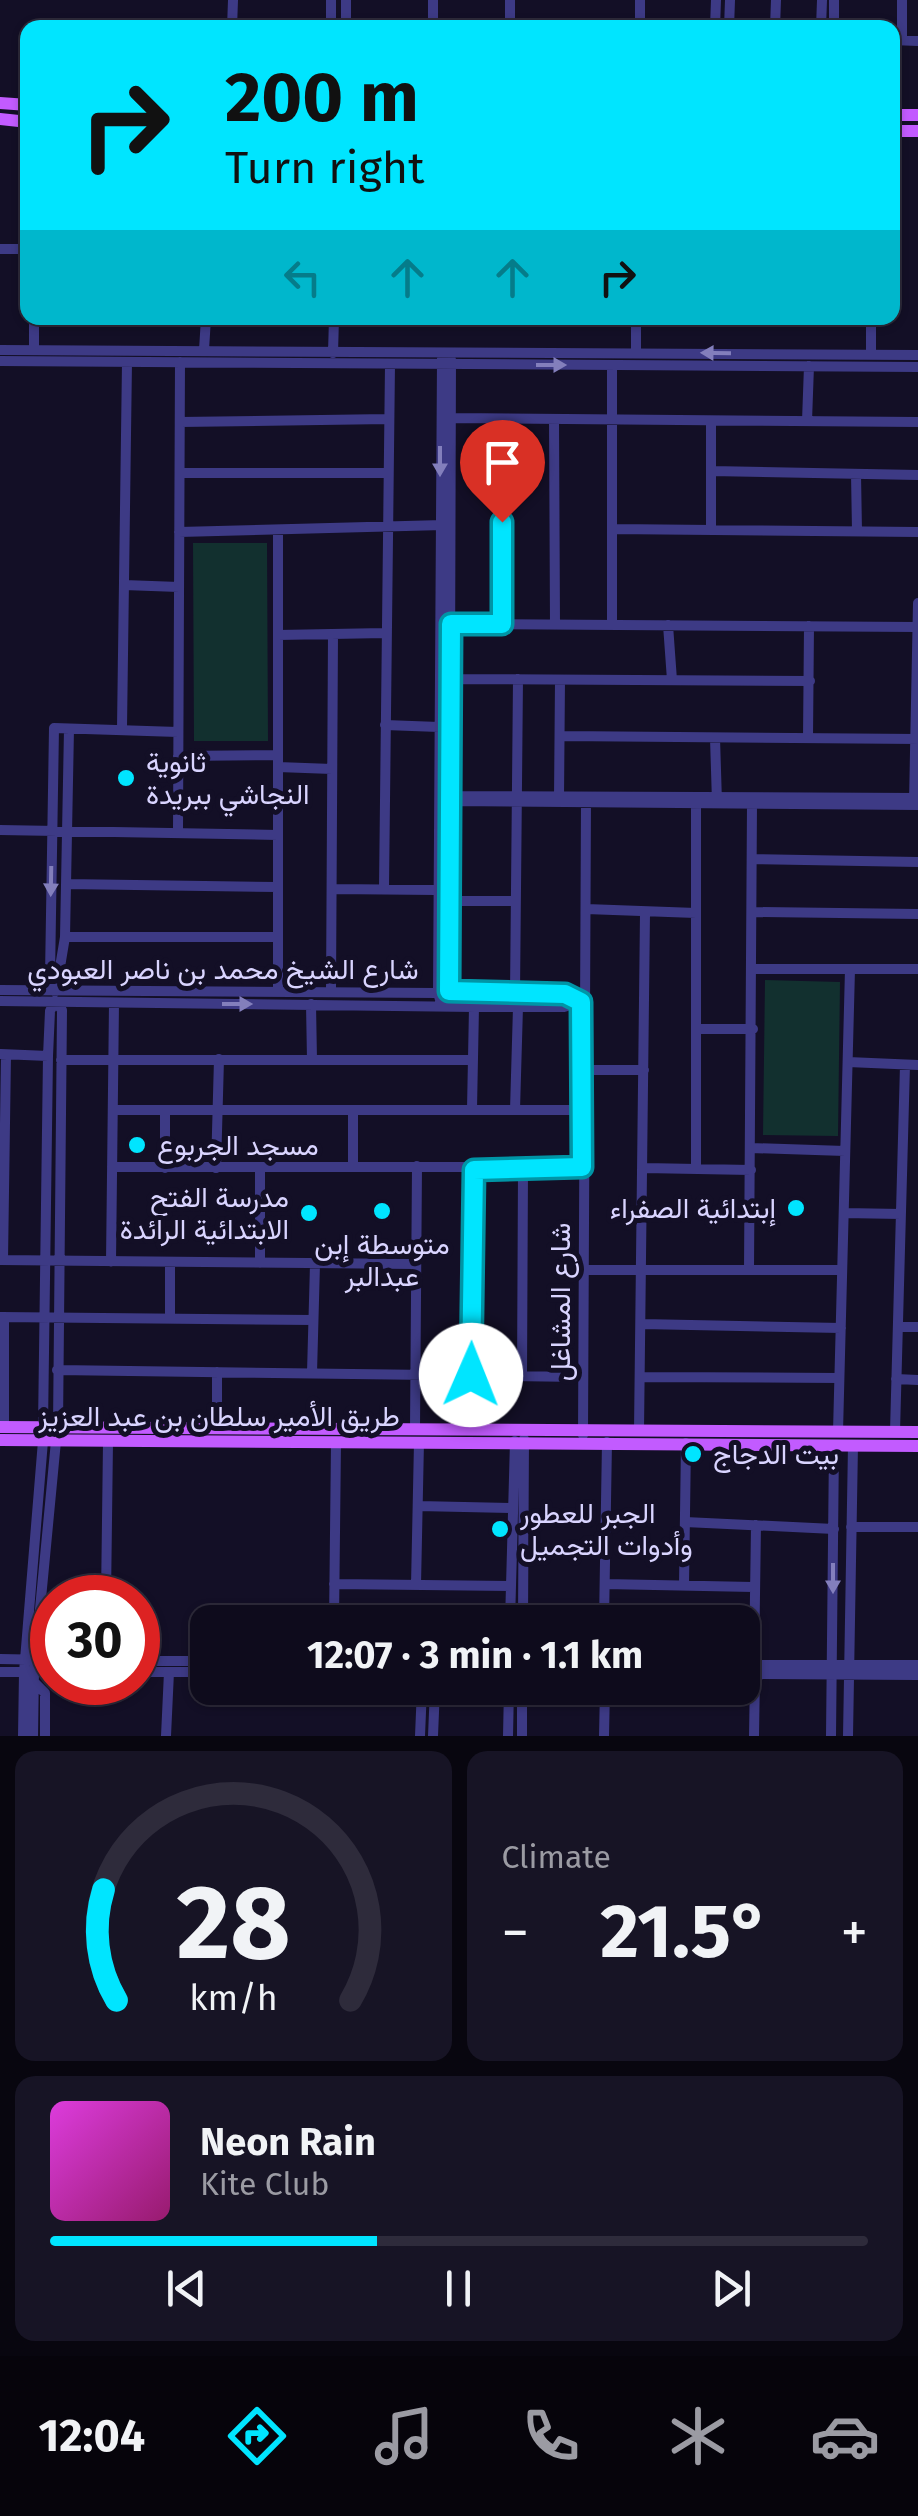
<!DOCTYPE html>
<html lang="en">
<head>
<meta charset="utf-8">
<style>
	body { margin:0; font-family:"Fira Sans",Vazirmatn,sans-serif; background:#171425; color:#f1f3f6; height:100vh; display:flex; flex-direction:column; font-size:38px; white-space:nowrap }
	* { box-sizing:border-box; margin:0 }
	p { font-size:32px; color:#9b9ba3 }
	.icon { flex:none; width:55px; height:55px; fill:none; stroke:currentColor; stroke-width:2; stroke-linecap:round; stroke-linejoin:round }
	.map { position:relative; height:1736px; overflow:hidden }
	.details { display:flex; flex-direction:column; gap:15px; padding:15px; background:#08060f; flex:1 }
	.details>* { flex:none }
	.hud { position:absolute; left:20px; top:20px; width:880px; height:305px; border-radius:20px; box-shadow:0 2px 8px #0004,0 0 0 2px #2e2b3b; background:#00e5ff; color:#111; overflow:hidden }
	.speed { position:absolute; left:30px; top:1575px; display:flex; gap:20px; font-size:50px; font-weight:700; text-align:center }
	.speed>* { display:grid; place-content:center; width:130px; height:130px; border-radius:50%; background:#0e0b1c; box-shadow:0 2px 8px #0004,0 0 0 2px #2e2b3b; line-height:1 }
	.speed .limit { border:15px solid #d22; background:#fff; color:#111 }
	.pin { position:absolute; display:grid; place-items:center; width:85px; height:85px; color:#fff; margin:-102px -42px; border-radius:50% 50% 50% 0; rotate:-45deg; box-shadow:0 0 10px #0007 }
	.pin .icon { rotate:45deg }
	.me { position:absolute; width:110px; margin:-55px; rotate:1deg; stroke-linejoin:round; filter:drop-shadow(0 0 8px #0008) }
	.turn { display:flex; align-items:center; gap:35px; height:210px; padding:0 40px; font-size:45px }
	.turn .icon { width:130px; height:130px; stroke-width:2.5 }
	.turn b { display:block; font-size:70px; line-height:85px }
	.lanes { display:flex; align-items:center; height:95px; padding:0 40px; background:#0003; justify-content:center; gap:50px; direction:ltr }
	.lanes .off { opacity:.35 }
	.big { font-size:75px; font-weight:700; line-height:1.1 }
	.details .widget { flex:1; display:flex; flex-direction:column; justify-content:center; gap:15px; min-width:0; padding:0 35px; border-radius:20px; background:#171425 }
	.details .dial { align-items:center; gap:0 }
	.dial svg { height:260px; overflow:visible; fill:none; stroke:#2e2b3b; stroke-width:7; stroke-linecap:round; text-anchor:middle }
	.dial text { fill:#f1f3f6; stroke:none }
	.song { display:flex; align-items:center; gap:30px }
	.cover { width:120px; height:120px; border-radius:15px; background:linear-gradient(135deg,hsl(300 70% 55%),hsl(320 70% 35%)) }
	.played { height:10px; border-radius:5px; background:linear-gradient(90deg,#00e5ff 40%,#2e2b3b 40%) }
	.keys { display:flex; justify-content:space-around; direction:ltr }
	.heat { display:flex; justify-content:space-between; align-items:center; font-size:55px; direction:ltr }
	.details .tiles { flex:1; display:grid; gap:15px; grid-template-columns:1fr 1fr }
	.widget:last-child { grid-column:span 2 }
	.trip { position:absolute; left:190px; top:1605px; width:570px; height:100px; border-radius:20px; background:#0e0b1c; box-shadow:0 2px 8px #0004,0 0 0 2px #2e2b3b; font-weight:700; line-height:100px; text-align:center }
	.tab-bar { display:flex; height:160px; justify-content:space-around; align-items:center; background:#06040b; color:#9b9ba3 }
	.tab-bar .icon { width:70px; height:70px }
	.tab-bar .on { color:#00e5ff }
	.tab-bar b { font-size:45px; color:#f1f3f6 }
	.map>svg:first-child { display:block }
	.green { fill:#12302f }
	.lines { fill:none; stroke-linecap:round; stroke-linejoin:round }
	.minor { stroke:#3d3a85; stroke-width:10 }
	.major { stroke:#c25bff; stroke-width:12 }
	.oneway { fill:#837fbc }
	.route-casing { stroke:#0095a6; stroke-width:25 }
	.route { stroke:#00e5ff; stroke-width:18 }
	.poi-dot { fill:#00e5ff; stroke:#130f26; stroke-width:4 }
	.labels { text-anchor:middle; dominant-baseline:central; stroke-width:10; stroke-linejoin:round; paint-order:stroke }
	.poi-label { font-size:28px; fill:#d9d4ff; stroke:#130f26; text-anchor:start }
	.street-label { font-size:28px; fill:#d9d4ff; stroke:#130f26 }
</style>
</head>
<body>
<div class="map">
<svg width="918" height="1736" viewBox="0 0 918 1736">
	<rect width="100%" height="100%" fill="#130f26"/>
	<!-- green -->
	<path class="green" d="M193,543h74l1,198h-74z
		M765,980l75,2 -2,154 -75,-1z"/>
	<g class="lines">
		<!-- minor -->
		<path class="minor" d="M346,0v28
			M640,0v28
			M834,0v28
			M232,28l1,-28
			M331,28v-28
			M433,28v-28
			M510,28v-28
			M715,28l1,-28
			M729,28l1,-28
			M775,28l1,-28
			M821,28l1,-28
			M892,40l26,1
			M902,40v-40
			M0,249h28
			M636,318v34
			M0,350l918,5
			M34,350v-32
			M204,350l2,-32
			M333,353l1,-35
			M871,355v-37
			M442,359l-4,634 4,13
			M0,361l918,6
			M454,418l464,4
			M554,419l1,206
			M711,421v109
			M807,421l2,-55
			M180,422l208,-3
			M711,471l207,4
			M180,473h207
			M856,474l1,57
			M612,529l306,3
			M179,532l264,-7
			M278,532v459
			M124,585l55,2
			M451,624l466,3
			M501,624l2,-205
			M612,625v-260
			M668,625l4,55
			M278,635l107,-2
			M450,679l360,2
			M385,725l54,2
			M122,728l5,-366
			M561,736l357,3
			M715,738l2,64
			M808,738l1,-112
			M178,756l100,-1
			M278,767l54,2
			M445,796l473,2
			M559,798l1,-118
			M454,801l464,4
			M914,802l4,-199
			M0,830l278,5
			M178,831l2,-469
			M753,859l165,3
			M66,884l211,3
			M384,888l6,-524
			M332,889l104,1
			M448,901h67
			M586,909l110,4
			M753,912l165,2
			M65,937h212
			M754,969h164
			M0,990l565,4 16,8
			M56,991l9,-54 4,-208
			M331,991l2,-357
			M55,992l-5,-16 4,-248 124,4
			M515,994l3,-315
			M0,1001l474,6h90l16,-5
			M55,1001l7,9 -4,417
			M311,1004l1,56
			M443,1006l6,-15 2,-631
			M696,1029h57
			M1,1054l47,2
			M61,1060h412
			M848,1062l70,3
			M584,1070h60
			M472,1109l2,-102
			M113,1110h469
			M515,1110l3,-103
			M751,1148l94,3
			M353,1164v-52
			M112,1167h470
			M165,1168v-57
			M216,1168l3,-109
			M644,1168l107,2
			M696,1169v-366
			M844,1213l57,1
			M0,1260l415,4
			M3,1260l3,-205
			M111,1262l3,-259
			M170,1263v56
			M260,1263v-95
			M583,1270h259
			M749,1270l3,-466
			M0,1317l313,3
			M642,1324l199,4
			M898,1327h20
			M57,1370l524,7
			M312,1373l3,-109
			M471,1375l3,-205
			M522,1376l1,-206
			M640,1377l199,1
			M896,1379l22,1
			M4,1427v-110
			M43,1427l5,-371 2,-45 5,-10
			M217,1427v-55
			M415,1429l2,-263
			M639,1431l6,-518
			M838,1432l12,-463
			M895,1432l10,-367
			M583,1435l3,-633
			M418,1506l93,2
			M685,1522l149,7
			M851,1527h67
			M334,1584l176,2
			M605,1584l148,3
			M416,1585l3,-143
			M684,1586l2,-143
			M106,1598l2,-156
			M334,1622l2,-179
			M510,1622l5,-181
			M523,1622l1,-183
			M604,1622l3,-180
			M0,1659l52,1
			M138,1661h70
			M742,1665h176
			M754,1665l2,-140
			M0,1672h52
			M138,1672h70
			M742,1674l176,1
			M34,1682l11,11v43
			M23,1736l1,-64 19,-231
			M33,1736l1,-64 22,-231
			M166,1736l3,-64
			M420,1736l2,-48
			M433,1736l2,-48
			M508,1736l1,-48
			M522,1736v-48
			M604,1736l1,-48
			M754,1736l1,-62
			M831,1736l3,-291
			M848,1736l5,-291"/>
		<!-- major -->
		<path class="major" d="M0,103l28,2
			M892,115h26
			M0,119l28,3
			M892,131h26
			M0,1427l918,5
			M0,1440l918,6"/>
	</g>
	<!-- one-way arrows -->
	<defs><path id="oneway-solid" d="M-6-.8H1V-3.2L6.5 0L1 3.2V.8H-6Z" transform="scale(2.5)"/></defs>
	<g class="oneway">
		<use href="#oneway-solid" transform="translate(716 353) rotate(-179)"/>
		<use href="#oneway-solid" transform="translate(551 365)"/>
		<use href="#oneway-solid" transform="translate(440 461) rotate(90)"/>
		<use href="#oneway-solid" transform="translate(51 881) rotate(91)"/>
		<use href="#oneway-solid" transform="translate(237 1004)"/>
		<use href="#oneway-solid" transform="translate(833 1578) rotate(90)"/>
	</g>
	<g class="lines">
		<!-- route casing -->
		<g class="route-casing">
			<path id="route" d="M471,1375l3,-205 108,-3 -1,-165 -16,-8 -116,-3 2,-367h51v-102"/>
		</g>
		<!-- route -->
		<use href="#route" class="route"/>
	</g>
	<!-- markers -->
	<g class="poi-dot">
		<circle cx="126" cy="778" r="10"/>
		<circle cx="137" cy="1145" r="10"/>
		<circle cx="796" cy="1208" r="10"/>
		<circle cx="382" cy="1211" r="10"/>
		<circle cx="309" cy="1213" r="10"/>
		<circle cx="693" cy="1454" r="10"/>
		<circle cx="500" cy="1529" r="10"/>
	</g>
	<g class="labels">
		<!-- poi labels -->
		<g class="poi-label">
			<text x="146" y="762">ثانوية<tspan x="146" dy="32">النجاشي ببريدة</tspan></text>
			<text x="157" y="1145">مسجد الجربوع</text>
			<text x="289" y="1197" text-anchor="end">مدرسة الفتح<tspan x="289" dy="32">الابتدائية الرائدة</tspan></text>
			<text x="776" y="1208" text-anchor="end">إبتدائية الصفراء</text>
			<text x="382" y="1244" text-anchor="middle">متوسطة إبن<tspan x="382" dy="32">عبدالبر</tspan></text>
			<text x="713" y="1454">بيت الدجاج</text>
			<text x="520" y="1513">الجبر للعطور<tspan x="520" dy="32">وأدوات التجميل</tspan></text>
		</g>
		<!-- street labels -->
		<g class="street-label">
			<text x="223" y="969">شارع الشيخ محمد بن ناصر العبودي</text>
			<text transform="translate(560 1302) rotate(-90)">شارع المشاغل</text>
			<text x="219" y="1416">طريق الأمير سلطان بن عبد العزيز</text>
		</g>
	</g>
</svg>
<div class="speed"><div class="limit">30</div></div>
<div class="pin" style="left:502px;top:522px;background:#d93025"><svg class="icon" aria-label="arrive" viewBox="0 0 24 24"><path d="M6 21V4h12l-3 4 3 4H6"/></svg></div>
<svg class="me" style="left:471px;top:1375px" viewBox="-20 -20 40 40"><circle r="19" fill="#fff"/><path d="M0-13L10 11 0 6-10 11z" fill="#00e5ff"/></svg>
<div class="trip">12:07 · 3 min · 1.1 km</div>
<div class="hud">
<div class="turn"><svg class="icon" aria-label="right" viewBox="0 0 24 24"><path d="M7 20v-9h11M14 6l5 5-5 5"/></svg><div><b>200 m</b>Turn right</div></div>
<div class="lanes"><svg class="icon off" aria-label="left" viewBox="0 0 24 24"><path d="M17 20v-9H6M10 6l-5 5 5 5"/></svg><svg class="icon off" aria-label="ahead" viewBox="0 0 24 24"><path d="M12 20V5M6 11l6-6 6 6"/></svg><svg class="icon off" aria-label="ahead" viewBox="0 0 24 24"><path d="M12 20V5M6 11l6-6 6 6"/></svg><svg class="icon" aria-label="right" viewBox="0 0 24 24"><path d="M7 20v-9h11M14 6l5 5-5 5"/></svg></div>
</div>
</div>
<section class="details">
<div class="tiles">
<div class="widget dial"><svg viewBox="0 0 100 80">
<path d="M14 69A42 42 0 1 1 86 69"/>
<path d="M14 69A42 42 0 0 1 10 35" stroke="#00e5ff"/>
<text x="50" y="56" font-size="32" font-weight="700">28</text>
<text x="50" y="72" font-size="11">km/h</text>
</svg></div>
<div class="widget"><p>Climate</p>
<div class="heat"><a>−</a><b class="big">21.5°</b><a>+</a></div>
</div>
<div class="widget">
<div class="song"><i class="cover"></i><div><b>Neon Rain</b><p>Kite Club</p></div></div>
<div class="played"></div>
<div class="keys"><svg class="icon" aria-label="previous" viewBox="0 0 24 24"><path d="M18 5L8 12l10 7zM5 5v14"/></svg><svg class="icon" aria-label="pause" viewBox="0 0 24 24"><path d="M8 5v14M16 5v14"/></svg><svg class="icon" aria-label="next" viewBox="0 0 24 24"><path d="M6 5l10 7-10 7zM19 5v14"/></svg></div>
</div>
</div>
</section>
<nav class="tab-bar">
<b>12:04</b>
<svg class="icon on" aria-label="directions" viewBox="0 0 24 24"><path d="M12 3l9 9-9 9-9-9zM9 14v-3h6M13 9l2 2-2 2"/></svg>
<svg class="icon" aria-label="music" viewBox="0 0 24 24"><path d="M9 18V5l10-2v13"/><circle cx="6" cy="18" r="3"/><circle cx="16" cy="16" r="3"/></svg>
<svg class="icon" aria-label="phone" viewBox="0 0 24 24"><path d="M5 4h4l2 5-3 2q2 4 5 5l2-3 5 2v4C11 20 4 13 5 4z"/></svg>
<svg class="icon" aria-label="climate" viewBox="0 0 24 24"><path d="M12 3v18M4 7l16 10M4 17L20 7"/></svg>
<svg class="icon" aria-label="car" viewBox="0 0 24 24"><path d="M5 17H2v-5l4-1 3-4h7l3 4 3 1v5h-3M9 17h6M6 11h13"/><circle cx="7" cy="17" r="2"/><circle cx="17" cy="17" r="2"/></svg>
</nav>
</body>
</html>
